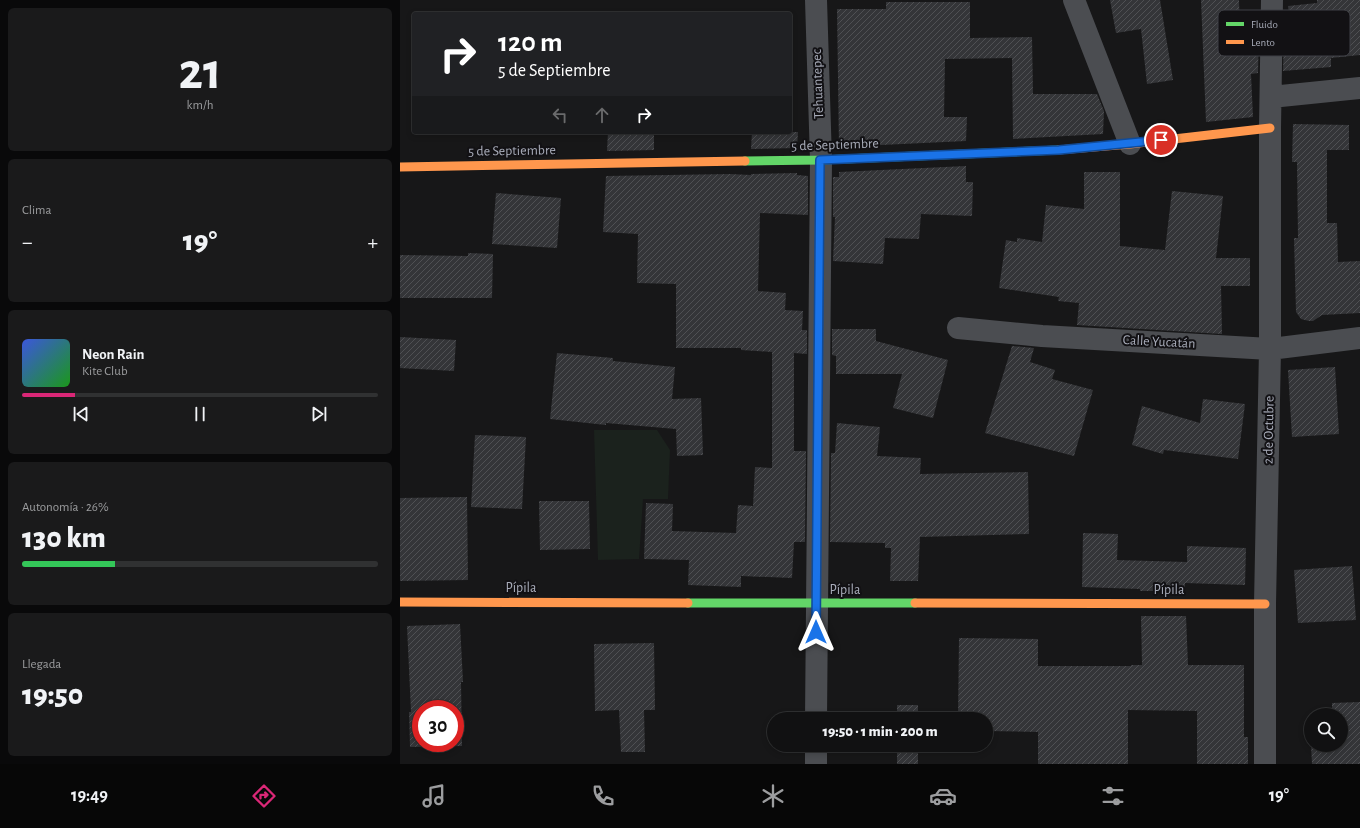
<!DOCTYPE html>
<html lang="es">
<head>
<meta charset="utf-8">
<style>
	body { margin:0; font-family:"Alegreya Sans",sans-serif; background:#1a1a1b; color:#f1f3f6; height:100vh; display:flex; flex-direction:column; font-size:15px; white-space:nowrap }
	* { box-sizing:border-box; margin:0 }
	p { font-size:13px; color:#9c9d9f }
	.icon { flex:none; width:22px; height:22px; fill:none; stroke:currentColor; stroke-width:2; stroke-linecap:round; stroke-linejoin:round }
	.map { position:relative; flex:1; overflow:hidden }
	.panel { display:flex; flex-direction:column; gap:8px; padding:8px; background:#09090a; width:400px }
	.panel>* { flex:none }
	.top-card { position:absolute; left:12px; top:12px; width:380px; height:122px; border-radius:4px; box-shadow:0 2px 6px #0003,0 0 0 1px #303132; background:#202124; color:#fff; overflow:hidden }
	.fabs { position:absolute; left:904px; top:708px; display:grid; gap:8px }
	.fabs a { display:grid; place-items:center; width:44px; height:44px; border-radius:50%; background:#111112; box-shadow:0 2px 6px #0003,0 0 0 1px #303132; font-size:20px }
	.speed { position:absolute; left:12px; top:700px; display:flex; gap:8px; font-size:20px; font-weight:700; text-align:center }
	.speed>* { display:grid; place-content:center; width:52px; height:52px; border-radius:50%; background:#111112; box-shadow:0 2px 6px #0003,0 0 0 1px #303132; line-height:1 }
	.speed .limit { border:6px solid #d22; background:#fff; color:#111 }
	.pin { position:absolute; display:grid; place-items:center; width:34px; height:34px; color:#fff; margin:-17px; border:2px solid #fff; border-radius:50%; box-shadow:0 1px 4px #0007 }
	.me { position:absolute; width:44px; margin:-22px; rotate:0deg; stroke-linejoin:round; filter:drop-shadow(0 0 3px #0008) }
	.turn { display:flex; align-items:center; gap:14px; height:84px; padding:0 20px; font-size:18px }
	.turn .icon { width:52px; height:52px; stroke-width:2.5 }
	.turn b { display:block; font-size:28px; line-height:34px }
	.lanes { display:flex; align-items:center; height:38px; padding:0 20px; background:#0003; justify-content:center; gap:20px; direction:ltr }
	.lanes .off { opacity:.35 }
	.big { font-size:30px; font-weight:800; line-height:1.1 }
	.panel .card { flex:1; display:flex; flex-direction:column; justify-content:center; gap:6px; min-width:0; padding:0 14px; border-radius:6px; background:#1a1a1b }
	.panel .dial { align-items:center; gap:0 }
	.dial b { font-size:52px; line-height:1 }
	.song { display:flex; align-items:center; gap:12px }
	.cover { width:48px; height:48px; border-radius:6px; background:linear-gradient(135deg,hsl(230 70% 55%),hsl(120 70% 35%)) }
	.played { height:4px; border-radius:2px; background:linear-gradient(90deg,#db2777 15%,#303132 15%) }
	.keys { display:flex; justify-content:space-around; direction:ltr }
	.heat { display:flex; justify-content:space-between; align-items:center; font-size:22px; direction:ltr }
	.charge { height:6px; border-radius:3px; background:linear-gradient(90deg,#34c759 26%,#303132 0) }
	.trip { position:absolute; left:367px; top:712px; width:226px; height:40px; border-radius:20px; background:#111112; box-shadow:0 2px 6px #0003,0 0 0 1px #303132; font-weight:800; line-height:40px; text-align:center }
	.tab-bar { display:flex; height:64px; justify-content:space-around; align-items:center; background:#070707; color:#9c9d9f }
	.tab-bar .icon { width:28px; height:28px }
	.tab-bar .selected { color:#db2777 }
	.tab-bar b { font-size:18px; color:#f1f3f6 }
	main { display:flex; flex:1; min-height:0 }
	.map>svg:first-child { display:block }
	.park { fill:#1b221d }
	.building { fill:url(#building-hatch); fill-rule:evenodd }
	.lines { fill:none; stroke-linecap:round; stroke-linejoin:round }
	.street { stroke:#4b4d51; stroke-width:22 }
	.fast { stroke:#63d668; stroke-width:9 }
	.slow { stroke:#ff974d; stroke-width:9 }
	.route-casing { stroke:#114b97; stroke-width:10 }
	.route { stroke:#1a73e8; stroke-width:7 }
	.labels { text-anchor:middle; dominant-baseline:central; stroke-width:4; stroke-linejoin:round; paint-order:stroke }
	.street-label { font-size:14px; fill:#a8acb9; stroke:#121114 }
	.key { fill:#121114; stroke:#3f4046; stroke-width:1 }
	.key-label { font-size:11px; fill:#a8acb9 }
</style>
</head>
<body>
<main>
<section class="panel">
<div class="card dial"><b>21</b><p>km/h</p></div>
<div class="card"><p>Clima</p>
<div class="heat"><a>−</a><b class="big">19°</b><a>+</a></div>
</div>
<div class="card">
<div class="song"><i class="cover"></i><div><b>Neon Rain</b><p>Kite Club</p></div></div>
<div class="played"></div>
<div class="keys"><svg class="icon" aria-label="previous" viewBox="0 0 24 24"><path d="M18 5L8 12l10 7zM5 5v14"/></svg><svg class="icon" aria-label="pause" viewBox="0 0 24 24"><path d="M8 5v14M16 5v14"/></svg><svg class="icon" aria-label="next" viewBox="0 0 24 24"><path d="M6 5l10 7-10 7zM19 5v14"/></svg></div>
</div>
<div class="card"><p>Autonomía · 26%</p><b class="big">130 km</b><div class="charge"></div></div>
<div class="card"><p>Llegada</p><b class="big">19:50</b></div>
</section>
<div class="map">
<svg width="960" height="764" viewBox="0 0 960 764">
	<defs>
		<pattern id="building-hatch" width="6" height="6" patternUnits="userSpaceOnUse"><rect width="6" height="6" fill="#343538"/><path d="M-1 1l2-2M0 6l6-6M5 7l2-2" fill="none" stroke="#4f5053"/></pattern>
	</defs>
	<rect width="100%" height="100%" fill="#171718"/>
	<!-- park -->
	<path class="park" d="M194,430h63l13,20 -2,49h-25l-4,60 -41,1z"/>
	<!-- building -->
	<path class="building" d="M710,0h50l13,80 -26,4 -6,-55 -25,4z
		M801,0h38l1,31h19l-1,42 -7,1 2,43 -47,5z
		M917,0h43v55l-29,3v9l-48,4 1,-40 7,-1 -3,-24 29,-3z
		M486,2h84v36l62,-1 1,57h64l7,17 -1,23 -90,5 -1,-81 -67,1 -1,58h23l-1,24 -127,6 -2,-138h49z
		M893,124l56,1v25h-22v73h10l1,39 22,-1v52l-38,2 -9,6h-4l-8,-2 -5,-7 -2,-74h4l-1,-76h-5z
		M208,132h46v18l-47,1z
		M352,132h46l-1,16 -46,1z
		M566,166v16h7l-1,34 -51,-2 -2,25 -34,-1 -2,26 -50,-3 2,-44h-2v-40h6v-5z
		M684,172h36v74l45,4 7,-59 51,5 -7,62h34v28h-29l1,48 -145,-9 2,-22 -21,-2 1,-4 -60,-9 7,-48 11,2v-4l25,4 4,-37 38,4z
		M397,173v2l11,1v39l-48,-2 -2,78 28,2 -1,17 18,1 -1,19h5v24l-13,-1v98h12l-1,91h-11l-2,36 -51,-2v11l-53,-2 1,-25 -45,-1 2,-56 27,1 -1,27 64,2 2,-28 15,1 2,-39 17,1v-116l-31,-2v-2h-65v-64l-39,-1 1,-49 -35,-2 3,-56 124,-2 21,1v-1z
		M96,193l65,5 -4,50 -65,-4z
		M68,253l25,1 -1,44h-92v-43l68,1z
		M432,329h44v12l72,19 -15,58 -40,-10 9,-34h-66v-18l-4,-1z
		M0,337l56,3 -2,31 -54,-3z
		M612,346l22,2 -4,14 25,8 -3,9 41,11 -19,66 -89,-23z
		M157,353l56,5v3l62,6 -3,32 29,-1 2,57 -26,1 -1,-27 -70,-6v2l-56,-6z
		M935,367l4,67 -47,3 -4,-67z
		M803,399l42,5 -7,55 -74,-9 -1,4 -31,-9 10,-39 58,17z
		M437,423l43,4 -3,29 44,2 -1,16 108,-2 1,62 -109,3 -2,44h-28l1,-33h-6v-5l-55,-1 1,-89h4z
		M75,435l51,2 -4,72 -51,-2z
		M67,497l1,83 -68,1v-83z
		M139,501h50l1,48 -50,1z
		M683,533l35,1 -1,26 70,2v-16l59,2 -1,37 -60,-2v8h-45v-2l-58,-2z
		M952,566l4,54 -58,3 -4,-53z
		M741,616h45l2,49h56v72h4v27h-51v-53l-69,-1v54h-90v-32l-52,-1v-12h-28l1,-81 79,1v27h93v-1h11z
		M60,624l3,58h-2l1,64 -52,1 -1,-35h2l-4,-86zM21,709h34v34h-34z
		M254,643l1,67h-11l1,42h-24l-2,-42 -24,1 -1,-67z
		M960,702v62h-48l-2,-38h1v19h30v-30h-9v-12z
		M497,705h21v14h-21z
		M497,745h21v19h-21z"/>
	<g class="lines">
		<!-- street -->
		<path class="street" d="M416,0l5,160 -5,559
			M674,0l56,144
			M871,97l89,-9
			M558,328l84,8 228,13 90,-11
			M416,764v-19
			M865,764v-160l5,-255v-221l2,-128"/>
		<!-- fast -->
		<path class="fast" d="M345,161l76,-1 237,-10
			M288,603h227"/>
		<!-- slow -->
		<path class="slow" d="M658,150l72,-6 140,-16
			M0,167l345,-6
			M0,602l288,1
			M515,603l350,1"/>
	</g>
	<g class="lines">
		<!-- route casing -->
		<g class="route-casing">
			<path id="route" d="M416,632l4,-472 239,-10 102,-10"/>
		</g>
		<!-- route -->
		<use href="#route" class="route"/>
	</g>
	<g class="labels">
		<!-- street labels -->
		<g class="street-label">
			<text transform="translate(418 84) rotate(-92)">Tehuantepec</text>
			<text transform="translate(435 145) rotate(-2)">5 de Septiembre</text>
			<text transform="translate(112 151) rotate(-1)">5 de Septiembre</text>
			<text transform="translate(759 342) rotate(3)">Calle Yucatán</text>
			<text transform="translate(869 430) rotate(-89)">2 de Octubre</text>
			<text x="121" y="588">Pípila</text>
			<text x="445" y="590">Pípila</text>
			<text x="769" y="590">Pípila</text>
		</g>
	</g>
	<!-- legend -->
	<rect x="818" y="10" width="132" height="46" rx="6" class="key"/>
	<rect x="826" y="22" width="18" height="4" fill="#63d668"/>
	<rect x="826" y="40" width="18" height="4" fill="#ff974d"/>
	<g class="key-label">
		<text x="851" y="28">Fluido</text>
		<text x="851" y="46">Lento</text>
	</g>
</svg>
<div class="fabs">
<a><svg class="icon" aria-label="search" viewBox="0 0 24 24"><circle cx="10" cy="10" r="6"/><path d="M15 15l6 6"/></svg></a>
</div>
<div class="speed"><div class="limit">30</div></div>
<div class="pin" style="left:761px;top:140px;background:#d93025"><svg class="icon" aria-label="arrive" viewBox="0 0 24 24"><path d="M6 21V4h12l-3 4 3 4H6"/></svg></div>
<svg class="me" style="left:416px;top:632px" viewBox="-20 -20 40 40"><path d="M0-17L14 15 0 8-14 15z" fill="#1a73e8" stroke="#fff" stroke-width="4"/></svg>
<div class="trip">19:50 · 1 min · 200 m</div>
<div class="top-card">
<div class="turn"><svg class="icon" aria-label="right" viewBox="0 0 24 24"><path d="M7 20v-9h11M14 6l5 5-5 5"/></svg><div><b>120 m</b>5 de Septiembre</div></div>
<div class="lanes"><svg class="icon off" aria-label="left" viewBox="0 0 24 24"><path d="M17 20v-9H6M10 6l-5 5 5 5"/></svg><svg class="icon off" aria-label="ahead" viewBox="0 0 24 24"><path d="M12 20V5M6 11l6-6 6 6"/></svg><svg class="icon" aria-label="right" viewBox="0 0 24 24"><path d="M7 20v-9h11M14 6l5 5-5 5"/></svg></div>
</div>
</div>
</main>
<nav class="tab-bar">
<b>19:49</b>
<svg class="icon selected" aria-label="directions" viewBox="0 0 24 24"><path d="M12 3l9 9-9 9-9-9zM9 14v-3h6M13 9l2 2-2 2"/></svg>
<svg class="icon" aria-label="music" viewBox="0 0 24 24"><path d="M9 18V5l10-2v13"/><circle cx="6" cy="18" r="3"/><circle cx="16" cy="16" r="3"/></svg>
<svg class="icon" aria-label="phone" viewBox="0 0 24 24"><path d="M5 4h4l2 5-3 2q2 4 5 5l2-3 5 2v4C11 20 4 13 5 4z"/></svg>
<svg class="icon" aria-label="climate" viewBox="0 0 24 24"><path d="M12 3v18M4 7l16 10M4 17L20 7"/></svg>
<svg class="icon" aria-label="car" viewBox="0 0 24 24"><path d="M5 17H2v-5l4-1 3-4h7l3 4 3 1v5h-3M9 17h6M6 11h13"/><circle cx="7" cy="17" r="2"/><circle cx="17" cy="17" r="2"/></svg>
<svg class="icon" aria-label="filters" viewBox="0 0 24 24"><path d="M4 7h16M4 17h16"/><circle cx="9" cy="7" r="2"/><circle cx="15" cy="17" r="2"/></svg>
<b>19°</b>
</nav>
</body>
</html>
